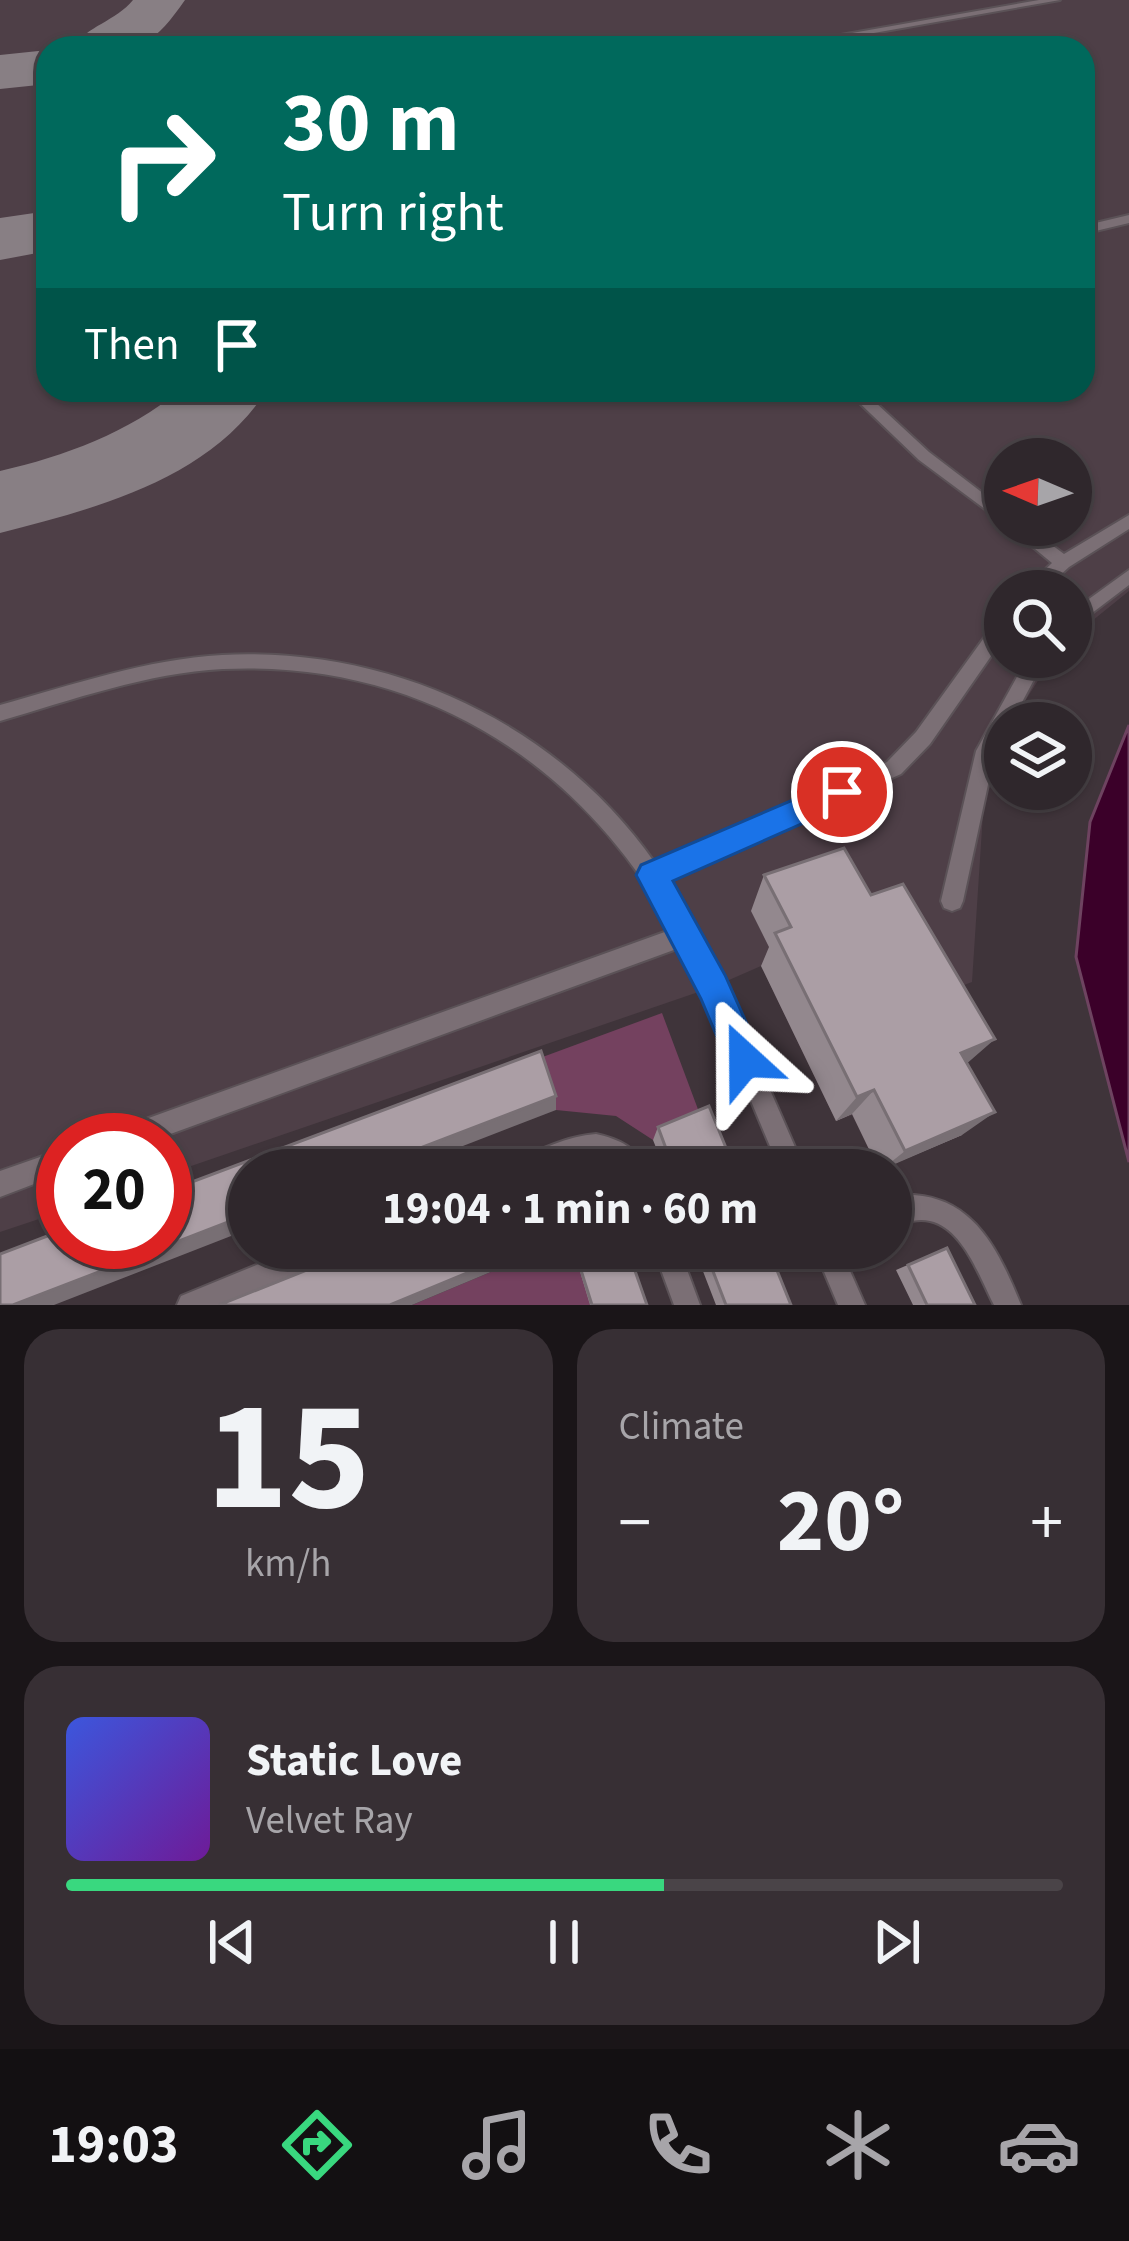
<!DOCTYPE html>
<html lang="en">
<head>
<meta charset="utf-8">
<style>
	body { margin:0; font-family:"Source Sans 3",sans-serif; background:#372f34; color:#f1f3f6; height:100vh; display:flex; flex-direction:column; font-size:45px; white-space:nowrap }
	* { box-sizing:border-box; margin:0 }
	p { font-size:39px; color:#a7a5a9 }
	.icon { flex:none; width:66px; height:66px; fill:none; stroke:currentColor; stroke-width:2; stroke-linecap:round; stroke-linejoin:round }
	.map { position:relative; height:1305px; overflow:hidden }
	.panel { display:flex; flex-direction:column; gap:24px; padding:24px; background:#1a1518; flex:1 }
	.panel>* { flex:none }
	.guide { position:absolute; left:36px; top:36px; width:1059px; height:366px; border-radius:36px; box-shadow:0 3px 9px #0004,0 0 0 3px #4a4448; background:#00695c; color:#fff; overflow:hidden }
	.needle { width:78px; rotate:272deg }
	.buttons { position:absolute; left:984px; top:438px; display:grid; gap:24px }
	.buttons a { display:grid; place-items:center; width:108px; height:108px; border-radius:50%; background:#2f272c; box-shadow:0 3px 9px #0004,0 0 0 3px #4a4448; font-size:60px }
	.speed { position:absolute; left:36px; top:1113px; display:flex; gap:24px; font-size:60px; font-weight:700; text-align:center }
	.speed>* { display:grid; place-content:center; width:156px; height:156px; border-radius:50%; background:#2f272c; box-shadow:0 3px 9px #0004,0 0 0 3px #4a4448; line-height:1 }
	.speed .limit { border:18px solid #d22; background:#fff; color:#111 }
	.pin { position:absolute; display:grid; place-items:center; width:102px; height:102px; color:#fff; margin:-51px; border:6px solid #fff; border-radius:50%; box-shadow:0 3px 12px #0007 }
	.me { position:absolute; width:132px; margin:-66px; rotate:336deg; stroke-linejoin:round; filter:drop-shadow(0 0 9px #0008) }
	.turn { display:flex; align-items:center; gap:42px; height:252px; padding:0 48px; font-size:54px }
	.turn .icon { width:156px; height:156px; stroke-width:2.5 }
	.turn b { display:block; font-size:84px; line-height:102px }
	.then { display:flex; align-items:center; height:114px; padding:0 48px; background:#0003; gap:24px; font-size:45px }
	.big { font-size:90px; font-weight:700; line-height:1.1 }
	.panel .widget { flex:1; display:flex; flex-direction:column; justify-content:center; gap:18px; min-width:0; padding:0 42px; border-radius:36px; background:#372f34 }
	.panel .dial { align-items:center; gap:0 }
	.dial b { font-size:156px; line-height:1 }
	.song { display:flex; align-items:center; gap:36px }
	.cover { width:144px; height:144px; border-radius:18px; background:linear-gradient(135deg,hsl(230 70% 55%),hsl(280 70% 35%)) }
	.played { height:12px; border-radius:6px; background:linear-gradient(90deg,#39d87f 60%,#4a4448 60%) }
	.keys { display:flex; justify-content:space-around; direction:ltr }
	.heat { display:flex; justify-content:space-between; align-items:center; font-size:66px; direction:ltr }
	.panel .tiles { flex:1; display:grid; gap:24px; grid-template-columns:1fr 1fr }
	.widget:last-child { grid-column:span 2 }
	.trip { position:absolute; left:228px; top:1149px; width:684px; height:120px; border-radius:60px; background:#2f272c; box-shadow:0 3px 9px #0004,0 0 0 3px #4a4448; font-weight:700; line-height:120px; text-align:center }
	.menu { display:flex; height:192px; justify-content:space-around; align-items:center; background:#131012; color:#a7a5a9 }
	.menu .icon { width:84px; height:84px }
	.menu .on { color:#39d87f }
	.menu b { font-size:54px; color:#f1f3f6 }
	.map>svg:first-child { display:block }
	.built { fill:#4e3f47; fill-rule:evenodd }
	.green { fill:#74415f }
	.water { fill:#3b0029; stroke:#6e4360; stroke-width:3 }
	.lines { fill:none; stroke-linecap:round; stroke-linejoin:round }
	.taxiway { fill:#887f84; fill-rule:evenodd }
	.service-casing { stroke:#5b5257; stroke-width:4 }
	.service { fill:#7b6f75; fill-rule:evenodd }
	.wall { fill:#93888e }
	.shaded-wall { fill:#786f74 }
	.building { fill:#ab9ea5; stroke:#786f74; stroke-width:3 }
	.route { fill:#1a73e8; stroke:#114b97; stroke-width:3 }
</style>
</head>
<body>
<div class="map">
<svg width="1129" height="1305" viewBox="0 0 1129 1305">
	<rect width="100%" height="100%" fill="#3f343a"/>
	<!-- built -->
	<path class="built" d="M0,0h1129v591l-58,47v-47h-66v66h48l-42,66h-6l-21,75 -12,184 -45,17 35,136 -83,35 -27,-55 -16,6 -75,-155 -48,21 -548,188v-35h-102v71l-63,21zM48,48h1035v342h-1035zM1005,459h66v66h-66z"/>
	<!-- green -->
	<path class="green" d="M662,1013l40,107 -49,20 -37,-24 -60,-6 -14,-42 -377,128z
		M548,1248h33l9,57h-178z"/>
	<!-- water -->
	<path class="water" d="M1129,725v437l-53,-205 14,-135z"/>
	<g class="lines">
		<!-- taxiway -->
		<path class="taxiway" d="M133,0h52c-39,56 -49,48 -113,48 15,-22 44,-27 61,-48z
			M48,50v34l-48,5v-34z
			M48,211v40l-48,9v-42z
			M180,390h87c-58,90 -170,118 -267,143v-62c65,-15 128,-38 180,-81z"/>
		<!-- service casing -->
		<g class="service-casing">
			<path id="service" d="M1039,0h21l-271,48h-22z
				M1129,215v8l-46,11v-8z
				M846,390h16l67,62 76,58v14l-86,-64z
				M1129,515v14l-60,38 -26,24h-20l29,-28 -46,-38h19l39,29z
				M1129,570v15l-58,44v-17z
				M1005,615v21l-75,108 -29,30 -235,105 60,110 79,181h-25l-55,-131 -43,-92 -528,193h-45l3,-9 9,-3 552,-199c-94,-169 -254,-269 -450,-260 -76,4 -151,31 -223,52v-16c72,-20 147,-46 222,-50 170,-9 336,69 433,208l232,-101 29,-30 83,-115z
				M1028,657h18l-35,66h-6v11l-10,18 -32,149 -3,7 -8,3 -8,-3 -3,-7 35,-150z
				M596,1134c23,5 42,14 51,36h-29l-12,-9 -10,-2 -14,1 -31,10h-41l3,-9c27,-11 54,-25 83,-27z
				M63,1149v24l-63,24v-26z
				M914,1195c62,4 86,59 107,110h-27c-14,-27 -31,-77 -64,-84 -14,-3 -26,2 -39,6v-26z
				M298,1248h45l-4,9 -116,48h-46l4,-9z
				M653,1248h26l21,57h-26z
				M814,1248h26l25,57h-27z"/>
		</g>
		<!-- service -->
		<use href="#service" class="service"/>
	</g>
	<!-- wall -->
	<path class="wall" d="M764,875l203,189 -5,71 -83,35 -27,-56 -16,7 -75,-155 8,-19 -18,-36z
		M658,1127l77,43h-70l-12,-30z
		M573,1248l74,57h-57z
		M694,1248h74l23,57h-75z
		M947,1248l28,57h-62l-17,-35z"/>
	<!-- shaded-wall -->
	<path class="shaded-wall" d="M995,1039l-31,27 -3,-13z
		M874,1090l-22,24 -16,7 21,-24z
		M556,1096v14l-155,60h-38z
		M995,1112l-33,23 -81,35 24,-19z
		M249,1214v15l-195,76h-41z
		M527,1248h21l-136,57h-22z"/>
	<!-- building -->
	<path class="building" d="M844,848l27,47 32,-11 92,155 -34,14 34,59 -90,39 -31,-61 -17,7 -82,-164 16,-6 -27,-52z
		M541,1051l15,45 -193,74h-114v44l-236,91h-13v-51l63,-24v12h102v-50z
		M709,1106l26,64h-61l-16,-43z
		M586,1158l4,12h-33z
		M362,1248h165l-137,57h-171z
		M574,1248h53l20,57h-55z
		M704,1248h64l23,57h-65z
		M947,1248l28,57h-48l-19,-40z"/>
	<!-- route -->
	<path class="route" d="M842,779l11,4 4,9 -4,9 -180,80 52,94 38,85 -6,12 -12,6 -13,-6 -31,-73 -65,-124 5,-10z"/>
</svg>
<div class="buttons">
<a><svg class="needle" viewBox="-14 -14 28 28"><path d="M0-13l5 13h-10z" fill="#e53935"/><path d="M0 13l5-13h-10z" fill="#a7a5a9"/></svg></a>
<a><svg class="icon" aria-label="search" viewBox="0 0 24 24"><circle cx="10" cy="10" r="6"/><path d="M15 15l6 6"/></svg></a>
<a><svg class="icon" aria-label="layers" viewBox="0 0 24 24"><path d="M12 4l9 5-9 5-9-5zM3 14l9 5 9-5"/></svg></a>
</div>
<div class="speed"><div class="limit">20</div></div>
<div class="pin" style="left:842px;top:792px;background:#d93025"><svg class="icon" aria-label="arrive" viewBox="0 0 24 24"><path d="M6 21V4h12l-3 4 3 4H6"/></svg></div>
<svg class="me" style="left:745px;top:1060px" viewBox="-20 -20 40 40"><path d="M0-17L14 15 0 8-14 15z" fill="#1a73e8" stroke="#fff" stroke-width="4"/></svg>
<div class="trip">19:04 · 1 min · 60 m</div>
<div class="guide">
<div class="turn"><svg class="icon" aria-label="right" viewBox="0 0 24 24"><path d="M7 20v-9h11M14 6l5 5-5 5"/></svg><div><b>30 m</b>Turn right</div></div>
<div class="then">Then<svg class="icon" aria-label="arrive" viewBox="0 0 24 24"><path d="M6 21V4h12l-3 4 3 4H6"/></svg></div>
</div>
</div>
<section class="panel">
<div class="tiles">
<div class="widget dial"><b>15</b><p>km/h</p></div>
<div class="widget"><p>Climate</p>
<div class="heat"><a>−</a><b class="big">20°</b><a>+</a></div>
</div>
<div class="widget">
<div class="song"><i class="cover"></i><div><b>Static Love</b><p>Velvet Ray</p></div></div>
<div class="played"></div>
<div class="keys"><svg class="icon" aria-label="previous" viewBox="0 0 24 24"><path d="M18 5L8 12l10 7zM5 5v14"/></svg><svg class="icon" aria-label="pause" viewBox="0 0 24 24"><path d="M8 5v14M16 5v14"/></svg><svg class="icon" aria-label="next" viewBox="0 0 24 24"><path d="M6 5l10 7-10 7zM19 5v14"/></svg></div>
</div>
</div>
</section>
<nav class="menu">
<b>19:03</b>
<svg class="icon on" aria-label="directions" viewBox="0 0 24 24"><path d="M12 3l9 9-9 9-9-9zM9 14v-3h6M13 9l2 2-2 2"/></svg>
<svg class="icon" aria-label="music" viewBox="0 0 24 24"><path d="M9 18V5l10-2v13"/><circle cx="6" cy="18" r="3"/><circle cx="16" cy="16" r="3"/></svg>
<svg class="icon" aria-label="phone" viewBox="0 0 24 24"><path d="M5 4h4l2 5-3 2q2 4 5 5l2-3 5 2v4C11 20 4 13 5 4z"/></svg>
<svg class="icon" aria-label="climate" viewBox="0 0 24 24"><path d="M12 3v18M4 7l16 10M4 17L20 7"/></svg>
<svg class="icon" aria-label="car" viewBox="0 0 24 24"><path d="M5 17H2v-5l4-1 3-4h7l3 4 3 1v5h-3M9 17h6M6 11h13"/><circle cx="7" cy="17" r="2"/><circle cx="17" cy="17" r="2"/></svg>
</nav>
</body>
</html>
